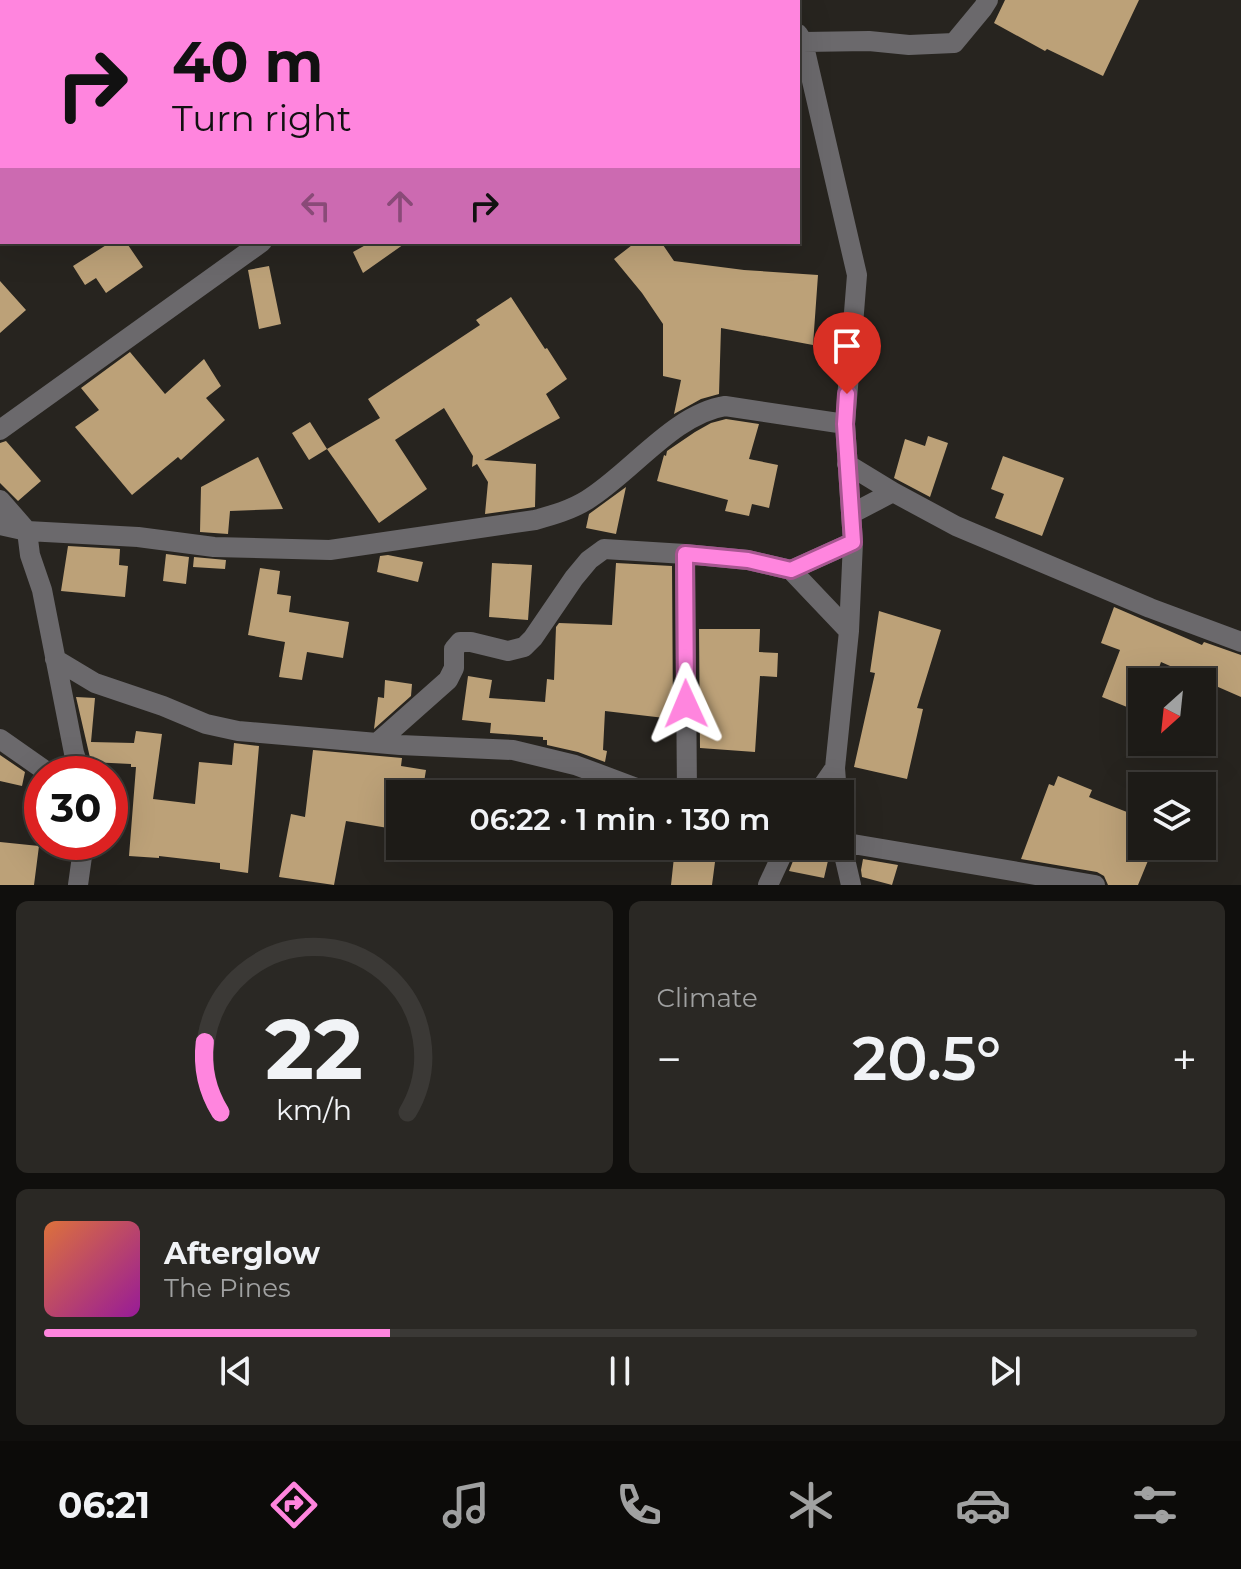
<!DOCTYPE html>
<html lang="en">
<head>
<meta charset="utf-8">
<style>
	body { margin:0; font-family:Montserrat,sans-serif; background:#2a2824; color:#f1f3f6; height:100vh; display:flex; flex-direction:column; font-size:30px; white-space:nowrap }
	* { box-sizing:border-box; margin:0 }
	p { font-size:26px; color:#a0a1a1 }
	.icon { flex:none; width:44px; height:44px; fill:none; stroke:currentColor; stroke-width:2; stroke-linecap:round; stroke-linejoin:round }
	.map { position:relative; height:885px; overflow:hidden }
	.details { display:flex; flex-direction:column; gap:16px; padding:16px; background:#100f0d; flex:1 }
	.details>* { flex:none }
	.top-card { position:absolute; left:0px; top:0px; width:800px; height:244px; box-shadow:0 8px 32px #0002,0 0 0 2px #3b3936; background:#ff85de; color:#111; overflow:hidden }
	.needle { width:52px; rotate:207deg }
	.controls { position:absolute; left:1128px; top:668px; display:grid; gap:16px }
	.controls a { display:grid; place-items:center; width:88px; height:88px; border-radius:0px; background:#1d1b17; box-shadow:0 8px 32px #0002,0 0 0 2px #3b3936; font-size:40px }
	.speed { position:absolute; left:24px; top:756px; display:flex; gap:16px; font-size:40px; font-weight:700; text-align:center }
	.speed>* { display:grid; place-content:center; width:104px; height:104px; border-radius:50%; background:#1d1b17; box-shadow:0 8px 32px #0002,0 0 0 2px #3b3936; line-height:1 }
	.speed .limit { border:12px solid #d22; background:#fff; color:#111 }
	.pin { position:absolute; display:grid; place-items:center; width:68px; height:68px; color:#fff; margin:-82px -34px; border-radius:50% 50% 50% 0; rotate:-45deg; box-shadow:0 0 8px #0007 }
	.pin .icon { rotate:45deg }
	.me { position:absolute; width:88px; margin:-44px; rotate:359deg; stroke-linejoin:round; filter:drop-shadow(0 0 6px #0008) }
	.turn { display:flex; align-items:center; gap:28px; height:168px; padding:0 40px; font-size:36px }
	.turn .icon { width:104px; height:104px; stroke-width:2.5 }
	.turn b { display:block; font-size:56px; line-height:68px }
	.lanes { display:flex; align-items:center; height:76px; padding:0 40px; background:#0003; justify-content:center; gap:40px; direction:ltr }
	.lanes .off { opacity:.35 }
	.big { font-size:60px; font-weight:600; line-height:1.1 }
	.details .tile { flex:1; display:flex; flex-direction:column; justify-content:center; gap:12px; min-width:0; padding:0 28px; border-radius:12px; background:#2a2824 }
	.details .dial { align-items:center; gap:0 }
	.dial svg { height:208px; overflow:visible; fill:none; stroke:#3b3936; stroke-width:7; stroke-linecap:round; text-anchor:middle }
	.dial text { fill:#f1f3f6; stroke:none }
	.song { display:flex; align-items:center; gap:24px }
	.cover { width:96px; height:96px; border-radius:12px; background:linear-gradient(135deg,hsl(20 70% 55%),hsl(300 70% 35%)) }
	.played { height:8px; border-radius:4px; background:linear-gradient(90deg,#ff85de 30%,#3b3936 30%) }
	.keys { display:flex; justify-content:space-around; direction:ltr }
	.heat { display:flex; justify-content:space-between; align-items:center; font-size:44px; direction:ltr }
	.details .tiles { flex:1; display:grid; gap:16px; grid-template-columns:1fr 1fr }
	.tile:last-child { grid-column:span 2 }
	.trip { position:absolute; left:386px; top:780px; width:468px; height:80px; border-radius:0px; background:#1d1b17; box-shadow:0 8px 32px #0002,0 0 0 2px #3b3936; font-weight:600; line-height:80px; text-align:center }
	.menu { display:flex; height:128px; justify-content:space-around; align-items:center; background:#0c0b09; color:#a0a1a1 }
	.menu .icon { width:56px; height:56px }
	.menu .selected { color:#ff85de }
	.menu b { font-size:36px; color:#f1f3f6 }
	.map>svg:first-child { display:block }
	.building { fill:#bca178 }
	.lines { fill:none; stroke-linecap:round; stroke-linejoin:round }
	.street { stroke:#6b696c; stroke-width:20 }
	.route-casing { stroke:#a65690; stroke-width:20 }
	.route { stroke:#ff85de; stroke-width:14 }
</style>
</head>
<body>
<div class="map">
<svg width="1241" height="885" viewBox="0 0 1241 885">
	<rect width="100%" height="100%" fill="#27241f"/>
	<!-- building -->
	<path class="building" d="M1005,0h134l-36,76 -56,-27 -2,2 -51,-28z
		M111,242h15l17,25 -37,26 -10,-15 -11,7 -12,-19z
		M371,242h36l-44,31 -10,-21z
		M636,242h25l13,19 70,9 74,5 -5,70 -92,-17 -2,66 -18,5 -27,15 7,-34 -18,-4v-52l-21,-31 -28,-34z
		M269,266l12,58 -22,5 -11,-59z
		M0,281l26,29 -26,23z
		M511,297l34,52 2,-1 20,31 -21,15 14,24 -76,42 52,4 -1,43 -50,7 3,-32 -11,-18 -5,3 1,-11 -29,-48 -49,32 32,49 -48,34 -52,-74 53,-31 -12,-19 112,-74 -4,-5z
		M130,352l35,42 39,-35 17,27 -15,12 19,22 -44,40 -3,-3 -46,38 -57,-68 24,-17 -18,-22z
		M726,419l33,5 -10,35 29,6 -9,43 -17,-4 -3,12 -24,-5 3,-11 -71,-19 7,-26 2,1 1,-5 28,-19 16,-9z
		M310,422l17,27 -18,11 -17,-27z
		M928,436l20,7 -18,54 -36,-19 11,-39 20,7z
		M6,441l35,40 -23,20 -18,-18v-40z
		M1003,456l61,22 -22,58 -47,-18 9,-24 -13,-5z
		M258,457l25,52 -53,2 -2,23 -28,-2 1,-45z
		M626,487l-10,47 -30,-6 3,-14z
		M68,546l52,3 -1,16 9,1 -3,31 -64,-6z
		M166,554l23,3 -3,27 -23,-3z
		M388,555l35,7 -5,20 -41,-10 3,-16z
		M194,557l32,3 -1,9 -32,-2z
		M492,563l40,2 -4,55 -39,-3z
		M616,563l56,3 1,153 -68,-8 -2,39 4,1 -2,11 -27,-10 -31,-7v-5h-4v-3l-53,-4 1,-10 -29,-3 6,-44 24,4 -3,18 56,4 2,-23 7,1 2,-53 3,-4 53,2z
		M260,568l20,3 -3,23 14,2 -2,16 60,10 -6,36 -36,-6 -5,28 -23,-3 6,-35 -37,-7z
		M1114,607l88,38 2,-3 37,13v42l-80,-35 -7,20h-12v31l-40,-16 18,-47 -19,-7z
		M879,611l62,19 -24,78 6,1 -16,70 -53,-12 21,-94 -5,-1z
		M699,629h61l-1,23 19,1 -1,24 -17,-1 -5,76 -55,-4z
		M385,680l27,4 -1,12 -37,33 4,-32 6,1z
		M76,697l19,1 -4,44 43,1 2,-12 26,3 -9,65 42,5 4,-42 33,3 2,-22 25,3 -11,127 -28,-4v-6l-61,-7v2l-30,-2 7,-89h-5v-3l-40,-2z
		M313,750l89,8 -1,8 25,4 -4,24h-22v36l-54,-9 -12,64 -55,-8 12,-63 14,3z
		M0,755l25,17 -3,14 -22,-5z
		M1058,776l34,14 -3,7 53,21v28h12l-16,39h-30l-4,-9 -7,-4 -76,-13 28,-75 5,2z
		M0,842l39,4 -5,39h-34z
		M799,846l31,6 -6,26 -35,-7z
		M674,857l41,5 -3,23h-41z
		M863,859l35,6 -6,20 -30,-8 -1,-7z"/>
	<g class="lines">
		<!-- street -->
		<path class="street" d="M778,0l1,2
			M637,2l4,-2
			M798,34l5,8 54,233 -12,149 8,118 -4,89 -14,137 2,26
			M803,42l66,-1 40,4 45,-2 29,-35 5,-8
			M0,430l262,-188
			M847,464l46,28 63,34 194,82 91,34
			M0,500l27,31 3,24 12,35 32,163 7,21
			M851,514l42,-22
			M0,525l27,6 111,6 76,10 116,3 205,-30c18,-5 36,-10 52,-20 44,-27 87,-86 138,-94l120,18
			M685,554l2,240
			M791,570l62,-28
			M55,659l40,24 68,23 43,18 32,7 162,14 113,5 62,15 67,25 18,4
			M0,739l50,35
			M377,743l71,-63 6,-12v-19l6,-7h11l37,9 16,-4 9,-9 41,-60 15,-18 15,-11 81,5 63,6 43,10 58,61
			M817,794l18,-26
			M840,827l1,15 10,43
			M841,842l254,43
			M78,885l6,-43
			M768,885l18,-39"/>
	</g>
	<g class="lines">
		<!-- route casing -->
		<g class="route-casing">
			<path id="route" d="M686,704l-1,-150 63,6 43,10 62,-28 -8,-118 2,-30"/>
		</g>
		<!-- route -->
		<use href="#route" class="route"/>
	</g>
</svg>
<div class="controls">
<a><svg class="needle" viewBox="-14 -14 28 28"><path d="M0-13l5 13h-10z" fill="#e53935"/><path d="M0 13l5-13h-10z" fill="#a0a1a1"/></svg></a>
<a><svg class="icon" aria-label="layers" viewBox="0 0 24 24"><path d="M12 4l9 5-9 5-9-5zM3 14l9 5 9-5"/></svg></a>
</div>
<div class="speed"><div class="limit">30</div></div>
<div class="pin" style="left:847px;top:394px;background:#d93025"><svg class="icon" aria-label="arrive" viewBox="0 0 24 24"><path d="M6 21V4h12l-3 4 3 4H6"/></svg></div>
<svg class="me" style="left:686px;top:704px" viewBox="-20 -20 40 40"><path d="M0-17L14 15 0 8-14 15z" fill="#ff85de" stroke="#fff" stroke-width="4"/></svg>
<div class="trip">06:22 · 1 min · 130 m</div>
<div class="top-card">
<div class="turn"><svg class="icon" aria-label="right" viewBox="0 0 24 24"><path d="M7 20v-9h11M14 6l5 5-5 5"/></svg><div><b>40 m</b>Turn right</div></div>
<div class="lanes"><svg class="icon off" aria-label="left" viewBox="0 0 24 24"><path d="M17 20v-9H6M10 6l-5 5 5 5"/></svg><svg class="icon off" aria-label="ahead" viewBox="0 0 24 24"><path d="M12 20V5M6 11l6-6 6 6"/></svg><svg class="icon" aria-label="right" viewBox="0 0 24 24"><path d="M7 20v-9h11M14 6l5 5-5 5"/></svg></div>
</div>
</div>
<section class="details">
<div class="tiles">
<div class="tile dial"><svg viewBox="0 0 100 80">
<path d="M14 69A42 42 0 1 1 86 69"/>
<path d="M14 69A42 42 0 0 1 8 42" stroke="#ff85de"/>
<text x="50" y="56" font-size="32" font-weight="700">22</text>
<text x="50" y="72" font-size="11">km/h</text>
</svg></div>
<div class="tile"><p>Climate</p>
<div class="heat"><a>−</a><b class="big">20.5°</b><a>+</a></div>
</div>
<div class="tile">
<div class="song"><i class="cover"></i><div><b>Afterglow</b><p>The Pines</p></div></div>
<div class="played"></div>
<div class="keys"><svg class="icon" aria-label="previous" viewBox="0 0 24 24"><path d="M18 5L8 12l10 7zM5 5v14"/></svg><svg class="icon" aria-label="pause" viewBox="0 0 24 24"><path d="M8 5v14M16 5v14"/></svg><svg class="icon" aria-label="next" viewBox="0 0 24 24"><path d="M6 5l10 7-10 7zM19 5v14"/></svg></div>
</div>
</div>
</section>
<nav class="menu">
<b>06:21</b>
<svg class="icon selected" aria-label="directions" viewBox="0 0 24 24"><path d="M12 3l9 9-9 9-9-9zM9 14v-3h6M13 9l2 2-2 2"/></svg>
<svg class="icon" aria-label="music" viewBox="0 0 24 24"><path d="M9 18V5l10-2v13"/><circle cx="6" cy="18" r="3"/><circle cx="16" cy="16" r="3"/></svg>
<svg class="icon" aria-label="phone" viewBox="0 0 24 24"><path d="M5 4h4l2 5-3 2q2 4 5 5l2-3 5 2v4C11 20 4 13 5 4z"/></svg>
<svg class="icon" aria-label="climate" viewBox="0 0 24 24"><path d="M12 3v18M4 7l16 10M4 17L20 7"/></svg>
<svg class="icon" aria-label="car" viewBox="0 0 24 24"><path d="M5 17H2v-5l4-1 3-4h7l3 4 3 1v5h-3M9 17h6M6 11h13"/><circle cx="7" cy="17" r="2"/><circle cx="17" cy="17" r="2"/></svg>
<svg class="icon" aria-label="filters" viewBox="0 0 24 24"><path d="M4 7h16M4 17h16"/><circle cx="9" cy="7" r="2"/><circle cx="15" cy="17" r="2"/></svg>
</nav>
</body>
</html>
